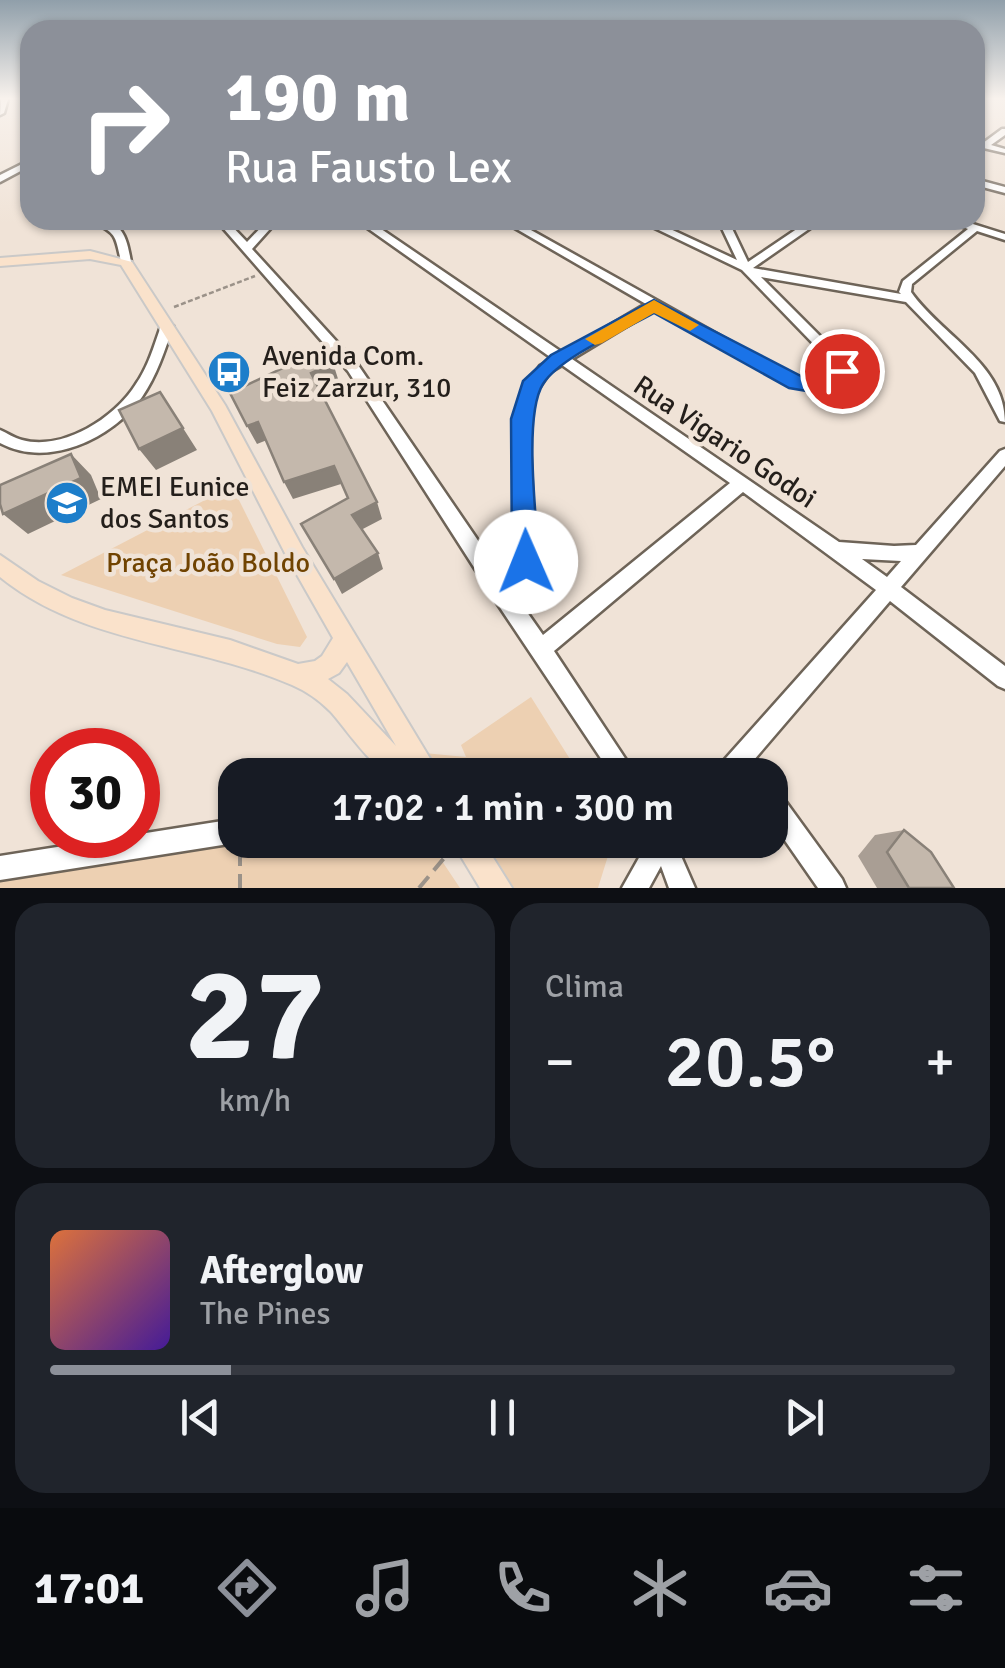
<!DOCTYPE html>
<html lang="pt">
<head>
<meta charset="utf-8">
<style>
	body { margin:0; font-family:Signika,sans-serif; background:#20242c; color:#f1f3f6; height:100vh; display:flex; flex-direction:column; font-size:38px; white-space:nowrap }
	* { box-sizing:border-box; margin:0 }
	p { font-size:32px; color:#9ea1a6 }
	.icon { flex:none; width:55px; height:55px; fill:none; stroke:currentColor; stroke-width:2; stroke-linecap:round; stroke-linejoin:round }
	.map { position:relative; height:888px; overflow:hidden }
	.sheet { display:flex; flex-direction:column; gap:15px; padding:15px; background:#0d0f14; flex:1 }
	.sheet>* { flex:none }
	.top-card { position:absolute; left:20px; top:20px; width:965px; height:210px; border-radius:30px; box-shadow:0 2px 8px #0004; background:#8c9099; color:#fff; overflow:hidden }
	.speed { position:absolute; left:30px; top:728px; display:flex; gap:20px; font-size:50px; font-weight:700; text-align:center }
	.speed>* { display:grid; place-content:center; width:130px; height:130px; border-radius:50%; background:#171b24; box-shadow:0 2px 8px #0004; line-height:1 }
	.speed .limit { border:15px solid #d22; background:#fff; color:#111 }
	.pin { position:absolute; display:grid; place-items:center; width:85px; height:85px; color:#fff; margin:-42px; border:5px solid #fff; border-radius:50%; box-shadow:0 2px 10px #0007 }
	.me { position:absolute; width:110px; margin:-55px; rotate:359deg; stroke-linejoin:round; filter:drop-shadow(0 0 8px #0008) }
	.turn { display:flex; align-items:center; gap:35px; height:210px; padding:0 40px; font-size:45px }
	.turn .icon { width:130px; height:130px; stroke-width:2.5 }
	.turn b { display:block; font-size:70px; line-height:85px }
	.big { font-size:75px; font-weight:600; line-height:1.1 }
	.sheet .tile { flex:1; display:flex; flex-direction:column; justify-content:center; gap:15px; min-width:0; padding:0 35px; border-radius:30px; background:#20242c }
	.sheet .dial { align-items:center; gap:0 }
	.dial b { font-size:130px; line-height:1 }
	.song { display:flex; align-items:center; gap:30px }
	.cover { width:120px; height:120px; border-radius:15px; background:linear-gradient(135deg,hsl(20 70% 55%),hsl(260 70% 35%)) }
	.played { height:10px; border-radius:5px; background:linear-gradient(90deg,#8c9099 20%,#363941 20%) }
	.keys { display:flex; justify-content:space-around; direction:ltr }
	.heat { display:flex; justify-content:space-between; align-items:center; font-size:55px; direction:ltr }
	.sheet .tiles { flex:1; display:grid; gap:15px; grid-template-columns:1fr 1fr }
	.tile:last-child { grid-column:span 2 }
	.trip { position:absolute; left:218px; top:758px; width:570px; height:100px; border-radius:30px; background:#171b24; box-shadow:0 2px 8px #0004; font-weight:600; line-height:100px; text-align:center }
	.tabs { display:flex; height:160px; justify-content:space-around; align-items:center; background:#090b0e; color:#9ea1a6 }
	.tabs .icon { width:70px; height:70px }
	.tabs .active { color:#8c9099 }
	.tabs b { font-size:45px; color:#f1f3f6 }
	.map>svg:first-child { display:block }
	.green { fill:#edd0b2 }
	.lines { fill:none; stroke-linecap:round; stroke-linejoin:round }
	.minor-casing { stroke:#6e6458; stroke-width:5 }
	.major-casing { stroke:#cac9c8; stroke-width:4 }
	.path-far1 { stroke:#9b9289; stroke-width:2.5; stroke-dasharray:5 2.5; stroke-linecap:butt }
	.path { stroke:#9b9289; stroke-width:4; stroke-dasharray:15 8; stroke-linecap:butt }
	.minor { fill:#fff; fill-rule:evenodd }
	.major { fill:#fae2cb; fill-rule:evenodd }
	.wall { fill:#a99e94 }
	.shaded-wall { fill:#898178 }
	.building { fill:#c4b8ac; stroke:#898178; stroke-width:2.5 }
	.route { fill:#1a73e8; stroke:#114b97; stroke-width:2.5 }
	.slow { fill:#f59e0b }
	.labels { text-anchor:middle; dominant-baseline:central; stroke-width:9; stroke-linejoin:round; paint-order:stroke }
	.poi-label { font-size:28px; fill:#241f1b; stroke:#f0e3d7; text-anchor:start }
	.street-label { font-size:28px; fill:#241f1b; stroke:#f0e3d7 }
	.park-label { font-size:28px; fill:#704301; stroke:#f0e3d7 }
</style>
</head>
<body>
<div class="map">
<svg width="1005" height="888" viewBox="0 0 1005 888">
	<rect width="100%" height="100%" fill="#f0e3d7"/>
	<!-- green -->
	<path class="green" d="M232,486l75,151 -7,10 -23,-3 -216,-69z
		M531,697l49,78h-142l-14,-22 42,4 -5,-12z
		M251,840h177l32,48h-460v-11z
		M480,840h131l1,3 -14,45h-86z"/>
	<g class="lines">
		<!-- minor casing -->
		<g class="minor-casing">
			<path id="minor" d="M1,99h7l-4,14 -4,2z
				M1002,129h3v6l-14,10 14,4v4l-30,-7v-4l8,1z
				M30,160v6l-30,16v-7z
				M975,179l30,8v6l-30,-8z
				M89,220c33,0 37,13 42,42l-1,2 -9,-2c-6,-31 -6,-28 -32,-42z
				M216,220h10l21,22 21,-22h10l-26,29 106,116 147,215 12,-20 -2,-141 7,-28 18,-25 13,-7 -197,-139h12l195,133 83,-49 -145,-84h12l272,152c16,7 32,14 49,4l-2,-13 -90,-93 -104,-50h13l86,40 -19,-40h10l20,42 62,-42h12l-69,48 148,26 -2,-2 4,-11 65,-52 -23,-9h15l45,14v6l-28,-9 -65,53 -1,8c30,43 94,72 94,130l-5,-1 -25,-48 -69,-71 -145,-25 82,82 5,19 -10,8 -20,5 -27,-6 -136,-76 -83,50 267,183 55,4 22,-1 84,-94 5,-2v17l-104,121 104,79v23l-7,-3 -108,-85 -149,174h-26l3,-8 158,-177 -133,-98 -189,159 82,124h-24l-115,-172 -149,-232zM562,365l168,118 -187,152 -28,-40 20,-33 -6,-143 5,-24 16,-23zM862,559l39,2 -14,16z
				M167,322l6,4c-8,24 -16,49 -31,71 -30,42 -94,72 -142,46v-13c7,3 14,8 22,10 41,11 93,-22 114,-56 12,-17 18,-38 25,-58z
				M385,743l8,3 3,8 -9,21h-23l13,-29z
				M770,787l8,4 64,88 4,9h-28l-48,-69z
				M235,819v21h7l-7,3 -235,37v-24z
				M649,840h25l21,48h-26l-8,-22 -12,22h-27z"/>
		</g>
		<!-- major casing -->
		<g class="major-casing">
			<path id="major" d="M90,251l42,11 93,143 77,142 138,228c-14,0 -31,2 -46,0 -20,-3 -49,-48 -64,-64 -11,-11 -24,-20 -38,-26 -96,-42 -208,-40 -292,-108v-22l38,26 34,17 33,12 125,30 68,24 17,-3 7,-5 11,-18 -45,-79 -76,-148 -91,-146 -31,-6 -90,7v-8zM347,662l49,84 -49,-52 -19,-15 11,-6z
				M451,840h31l30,48h-32z"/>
		</g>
		<!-- path-far1 -->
		<path class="path-far1" d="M174,307l81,-31"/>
		<!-- path -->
		<path class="path" d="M240,851v37
			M419,888l31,-37"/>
		<!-- minor -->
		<use href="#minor" class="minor"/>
		<!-- major -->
		<use href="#major" class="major"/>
	</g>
	<!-- wall -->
	<path class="wall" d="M904,830l50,58h-77l-19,-32 17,-21z"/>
	<!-- shaded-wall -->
	<path class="shaded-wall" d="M333,363l6,19 -21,10 -7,-19z
		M160,392l37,58 -41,20 -17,-21z
		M258,422l9,18 -10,4 -10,-18z
		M71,454l20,21 10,24 -73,35 -25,-20z
		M334,466l7,18 -48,15 -9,-17z
		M377,502l5,17 -23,12 -7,-16z
		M378,553l5,16 -41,25 -8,-15z"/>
	<!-- building -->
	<path class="building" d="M323,349l10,14 -22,10 66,129 -25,13 26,38 -44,26 -33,-55 47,-26 -14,-32 -50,16 -26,-60 -11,4 -17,-33z
		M160,392l23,36 -44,21 -20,-39z
		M71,454l10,24 -78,36 -3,-10v-19z
		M904,830l27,22 23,36h-45l-22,-36z"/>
	<!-- sky -->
	<linearGradient id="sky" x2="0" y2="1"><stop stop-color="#909faa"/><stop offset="0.44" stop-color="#f8f2ed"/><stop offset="1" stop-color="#f8f2ed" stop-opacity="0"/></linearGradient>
	<rect width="1005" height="224" fill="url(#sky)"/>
	<!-- route -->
	<path class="route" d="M654,300l147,76 21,3 20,-15 7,2 2,12 -27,16 -35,-6 -135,-75c-28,16 -94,44 -111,71 -20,32 -6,138 -4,178l-4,9 -9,3 -10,-3 -4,-9 -1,-143 12,-38 28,-26z"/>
	<!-- slow -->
	<path class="slow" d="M654,300l45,25 -9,6 -36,-18 -52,30 -7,2 -10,-6z"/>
	<!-- icons -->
	<defs>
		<g id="bus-disc" transform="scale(2.25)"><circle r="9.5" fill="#1d7eca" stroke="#f0e3d7"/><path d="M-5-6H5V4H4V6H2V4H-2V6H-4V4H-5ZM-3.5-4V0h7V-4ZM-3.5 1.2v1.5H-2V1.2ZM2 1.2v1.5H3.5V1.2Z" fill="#fff"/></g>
		<g id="school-disc" transform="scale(2.25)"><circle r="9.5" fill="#1d7eca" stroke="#f0e3d7"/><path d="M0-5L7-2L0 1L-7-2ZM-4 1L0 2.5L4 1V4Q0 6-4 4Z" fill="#fff"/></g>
	</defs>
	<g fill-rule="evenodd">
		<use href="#bus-disc" x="229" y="372"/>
		<use href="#school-disc" x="67" y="503"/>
	</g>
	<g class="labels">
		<!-- poi labels -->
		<g class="poi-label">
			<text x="262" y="356">Avenida Com.<tspan x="262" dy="32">Feiz Zarzur, 310</tspan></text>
			<text x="100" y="487">EMEI Eunice<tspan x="100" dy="32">dos Santos</tspan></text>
		</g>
		<!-- street labels -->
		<g class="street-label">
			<text transform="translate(725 442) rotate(34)">Rua Vigario Godoi</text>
		</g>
		<!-- park labels -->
		<g class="park-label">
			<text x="208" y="563">Praça João Boldo</text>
		</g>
	</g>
</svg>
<div class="speed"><div class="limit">30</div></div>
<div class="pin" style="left:842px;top:371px;background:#d93025"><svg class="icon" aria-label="arrive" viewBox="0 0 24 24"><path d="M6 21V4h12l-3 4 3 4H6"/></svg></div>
<svg class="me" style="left:526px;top:562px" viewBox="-20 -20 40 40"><circle r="19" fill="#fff"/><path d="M0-13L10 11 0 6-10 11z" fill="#1a73e8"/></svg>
<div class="trip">17:02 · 1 min · 300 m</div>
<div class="top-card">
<div class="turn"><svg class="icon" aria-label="right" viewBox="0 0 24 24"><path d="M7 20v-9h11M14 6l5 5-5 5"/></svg><div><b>190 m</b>Rua Fausto Lex</div></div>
</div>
</div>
<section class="sheet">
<div class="tiles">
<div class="tile dial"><b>27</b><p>km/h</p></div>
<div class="tile"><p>Clima</p>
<div class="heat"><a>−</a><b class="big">20.5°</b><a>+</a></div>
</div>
<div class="tile">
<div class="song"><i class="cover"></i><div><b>Afterglow</b><p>The Pines</p></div></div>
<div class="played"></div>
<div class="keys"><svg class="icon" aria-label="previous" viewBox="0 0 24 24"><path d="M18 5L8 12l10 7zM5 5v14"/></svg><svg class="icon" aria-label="pause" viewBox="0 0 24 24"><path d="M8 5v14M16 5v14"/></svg><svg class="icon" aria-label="next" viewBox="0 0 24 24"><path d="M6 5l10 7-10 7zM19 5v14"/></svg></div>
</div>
</div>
</section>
<nav class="tabs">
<b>17:01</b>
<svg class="icon active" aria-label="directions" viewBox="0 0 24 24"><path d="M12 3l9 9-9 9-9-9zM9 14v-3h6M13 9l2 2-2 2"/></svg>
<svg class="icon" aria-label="music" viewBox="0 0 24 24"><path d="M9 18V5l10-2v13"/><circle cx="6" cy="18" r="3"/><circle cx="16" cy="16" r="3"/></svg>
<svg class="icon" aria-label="phone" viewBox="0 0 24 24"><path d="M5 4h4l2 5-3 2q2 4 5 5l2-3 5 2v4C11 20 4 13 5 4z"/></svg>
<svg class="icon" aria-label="climate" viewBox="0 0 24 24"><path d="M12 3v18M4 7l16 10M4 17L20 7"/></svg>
<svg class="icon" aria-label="car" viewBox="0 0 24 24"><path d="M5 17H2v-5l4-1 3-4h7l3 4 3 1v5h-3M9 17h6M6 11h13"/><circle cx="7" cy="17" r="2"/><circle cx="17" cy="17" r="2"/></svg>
<svg class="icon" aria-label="filters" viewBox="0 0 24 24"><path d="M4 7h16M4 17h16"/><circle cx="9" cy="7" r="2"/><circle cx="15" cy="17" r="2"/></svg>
</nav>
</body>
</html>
